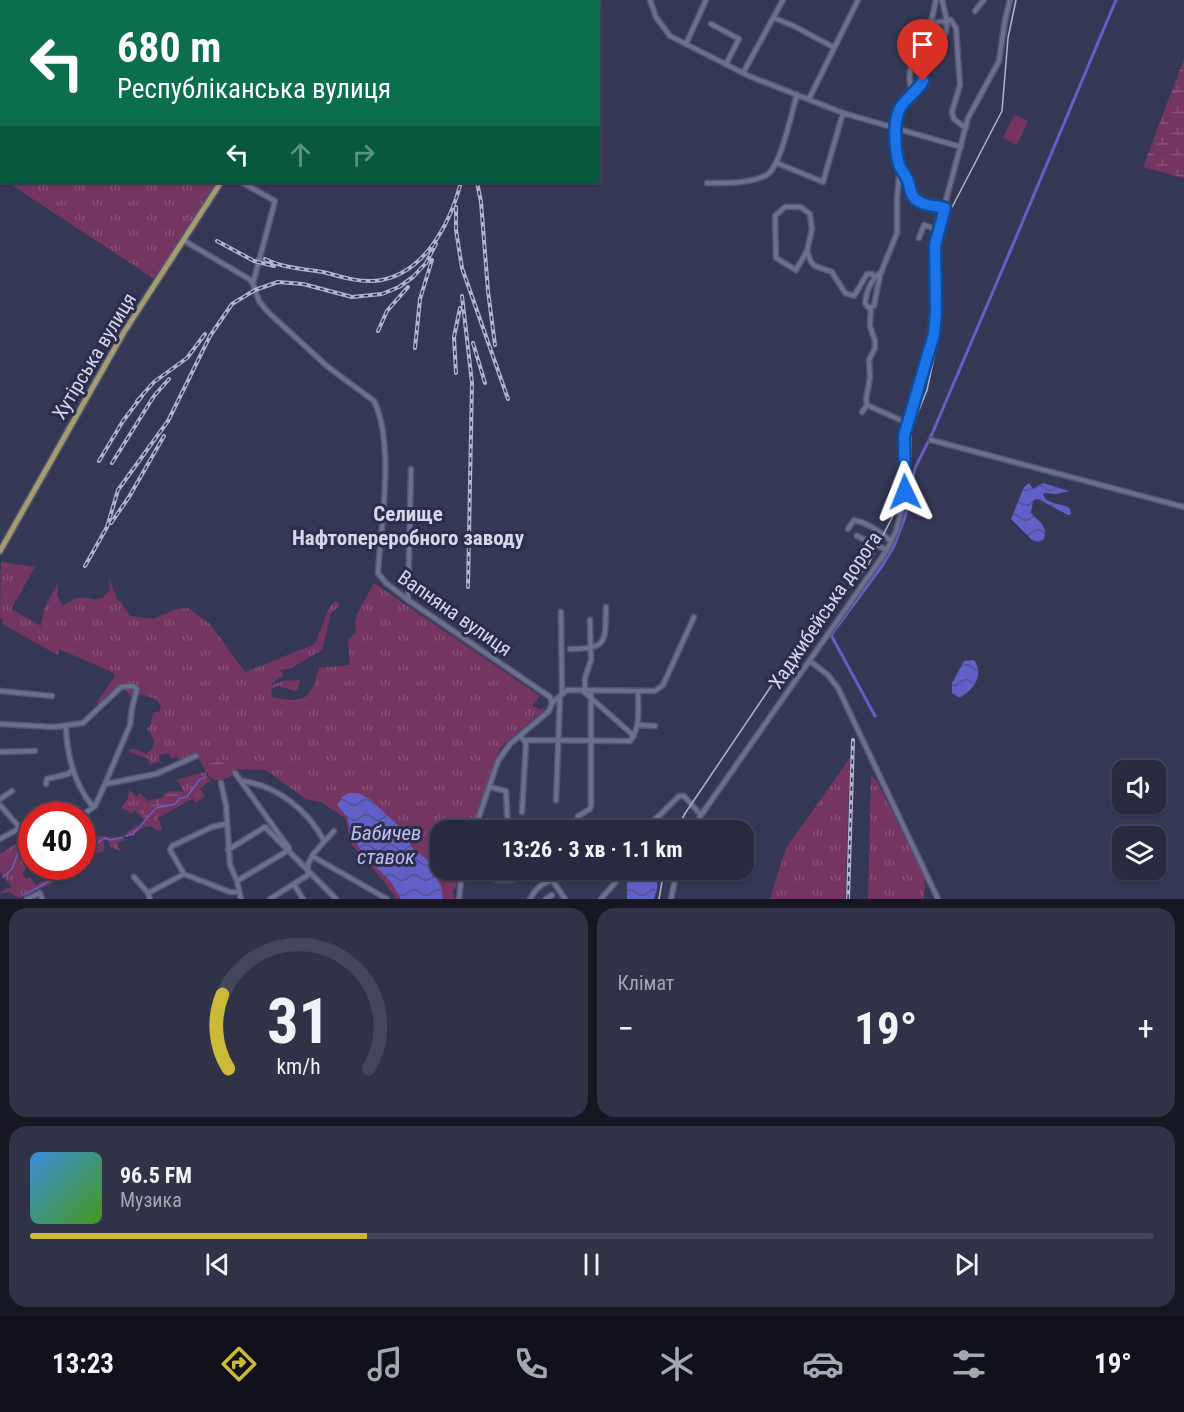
<!DOCTYPE html>
<html lang="uk">
<head>
<meta charset="utf-8">
<style>
	body { margin:0; font-family:"Roboto Condensed",sans-serif; background:#303247; color:#f1f3f6; height:100vh; display:flex; flex-direction:column; font-size:22px; white-space:nowrap }
	* { box-sizing:border-box; margin:0 }
	p { font-size:20px; color:#a5a7b1 }
	.icon { flex:none; width:33px; height:33px; fill:none; stroke:currentColor; stroke-width:2; stroke-linecap:round; stroke-linejoin:round }
	.map { position:relative; height:899px; overflow:hidden }
	.panel { display:flex; flex-direction:column; gap:9px; padding:9px; background:#161723; flex:1 }
	.panel>* { flex:none }
	.guide { position:absolute; left:0px; top:0px; width:600px; height:183px; box-shadow:0 2px 4px #0004,0 0 0 2px #444659; background:#0b6e4f; color:#fff; overflow:hidden }
	.fabs { position:absolute; left:1112px; top:760px; display:grid; gap:12px }
	.fabs a { display:grid; place-items:center; width:54px; height:54px; border-radius:12px; background:#282a40; box-shadow:0 2px 4px #0004,0 0 0 2px #444659; font-size:30px }
	.speed { position:absolute; left:18px; top:802px; display:flex; gap:12px; font-size:30px; font-weight:700; text-align:center }
	.speed>* { display:grid; place-content:center; width:78px; height:78px; border-radius:50%; background:#282a40; box-shadow:0 2px 4px #0004,0 0 0 2px #444659; line-height:1 }
	.speed .limit { border:9px solid #d22; background:#fff; color:#111 }
	.pin { position:absolute; display:grid; place-items:center; width:51px; height:51px; color:#fff; margin:-62px -26px; border-radius:50% 50% 50% 0; rotate:-45deg; box-shadow:0 0 6px #0007 }
	.pin .icon { rotate:45deg }
	.me { position:absolute; width:66px; margin:-33px; rotate:358deg; stroke-linejoin:round; filter:drop-shadow(0 0 4px #0008) }
	.turn { display:flex; align-items:center; gap:21px; height:126px; padding:0 18px; font-size:27px }
	.turn .icon { width:78px; height:78px; stroke-width:2.5 }
	.turn b { display:block; font-size:42px; line-height:51px }
	.lanes { display:flex; align-items:center; height:57px; padding:0 18px; background:#0003; justify-content:center; gap:30px; direction:ltr }
	.lanes .off { opacity:.35 }
	.big { font-size:45px; font-weight:700; line-height:1.1 }
	.panel .card { flex:1; display:flex; flex-direction:column; justify-content:center; gap:9px; min-width:0; padding:0 21px; border-radius:18px; background:#303247 }
	.panel .dial { align-items:center; gap:0 }
	.dial svg { height:156px; overflow:visible; fill:none; stroke:#444659; stroke-width:7; stroke-linecap:round; text-anchor:middle }
	.dial text { fill:#f1f3f6; stroke:none }
	.song { display:flex; align-items:center; gap:18px }
	.cover { width:72px; height:72px; border-radius:9px; background:linear-gradient(135deg,hsl(210 70% 55%),hsl(100 70% 35%)) }
	.played { height:6px; border-radius:3px; background:linear-gradient(90deg,#cdb938 30%,#444659 30%) }
	.keys { display:flex; justify-content:space-around; direction:ltr }
	.heat { display:flex; justify-content:space-between; align-items:center; font-size:33px; direction:ltr }
	.panel .tiles { flex:1; display:grid; gap:9px; grid-template-columns:1fr 1fr }
	.card:last-child { grid-column:span 2 }
	.trip { position:absolute; left:430px; top:820px; width:324px; height:60px; border-radius:18px; background:#282a40; box-shadow:0 2px 4px #0004,0 0 0 2px #444659; font-weight:700; line-height:60px; text-align:center }
	.tab-bar { display:flex; height:96px; justify-content:space-around; align-items:center; background:#10111a; color:#a5a7b1 }
	.tab-bar .icon { width:42px; height:42px }
	.tab-bar .selected { color:#cdb938 }
	.tab-bar b { font-size:27px; color:#f1f3f6 }
	.map>svg:first-child { display:block }
	.grass { fill:url(#grass-tufts) }
	.wetland { fill:url(#wetland-marsh) }
	.pitch { fill:#743661 }
	.water { fill:url(#water-waves) }
	.lines { fill:none; stroke-linecap:round; stroke-linejoin:round }
	.stream { stroke:#6160c8; stroke-width:1.5 }
	.canal { stroke:#6160c8; stroke-width:3 }
	.minor-casing { stroke:#54566f; stroke-width:7 }
	.major-casing { stroke:#54566f; stroke-width:8 }
	.minor { stroke:#6c7090; stroke-width:4 }
	.major { stroke:#a39c70; stroke-width:5 }
	.tram { stroke:#b2b5c9; stroke-width:1.5 }
	.rail-casing { stroke:#b2b5c9; stroke-width:4 }
	.rail { stroke:#2b2d4a; stroke-width:1.5; stroke-dasharray:4.5; stroke-linecap:butt }
	.route-casing { stroke:#114b97; stroke-width:15 }
	.route { stroke:#1a73e8; stroke-width:10 }
	.labels { text-anchor:middle; dominant-baseline:central; stroke-width:6; stroke-linejoin:round; paint-order:stroke }
	.street-label { font-size:20px; fill:#d5d8ea; stroke:#2b2d4a }
	.neighbourhood-label { font-size:21px; font-weight:bold; fill:#d5d8ea; stroke:#2b2d4a }
	.water-label { font-size:21px; font-style:italic; fill:#bbc0f5; stroke:#2b2d4a }
</style>
</head>
<body>
<div class="map">
<svg width="1184" height="899" viewBox="0 0 1184 899">
	<defs>
		<pattern id="grass-tufts" width="24" height="20" patternUnits="userSpaceOnUse" patternTransform="scale(1.5)"><rect width="24" height="20" fill="#743661"/><path d="M3 7l-1-3M5 7V3M7 7l1-3M15 17l-1-3M17 17v-4M19 17l1-3" fill="none" stroke="#875278"/></pattern>
		<pattern id="wetland-marsh" width="20" height="14" patternUnits="userSpaceOnUse" patternTransform="scale(1.5)"><rect width="20" height="14" fill="#743661"/><path d="M1 5h8M5 5V1M11 12h8M15 12V8" fill="none" stroke="#875278"/></pattern>
		<pattern id="water-waves" width="16" height="10" patternUnits="userSpaceOnUse" patternTransform="scale(1.5)"><rect width="16" height="10" fill="#6160c8"/><path d="M0 5q4-4 8 0t8 0" fill="none" stroke="#52528e"/></pattern>
	</defs>
	<rect width="100%" height="100%" fill="#353855"/>
	<!-- grass -->
	<path class="grass" d="M7,182h213l-64,98z
		M1,562l34,5 -24,42 30,17 3,-17 14,-26 -1,12 6,11c4,-2 10,-7 14,-8 15,-3 20,9 33,-8l-1,-11 9,22h2l10,15 23,3 23,-10 12,-1 22,16 35,48 70,-28 14,-36 6,-7 2,1 3,4 -9,7 -9,37 -33,19 -9,1 3,3v3l-12,7 1,2 12,-4 16,-1 -2,9 -3,2 -17,-5 -6,3 -1,5 2,3c33,8 38,1 46,-29l31,-3 -2,-26 8,-6 -1,-11 2,-8 17,-31 166,113 -8,10 9,4 4,-3 -1,3 -40,34 -7,11 -26,76h-30v39h17l-2,16 -4,6 3,7h-59c-13,-22 -32,-39 -48,-59l1,-7 -4,-15 -24,-16 -15,-3 -40,-29 -30,-1c-3,6 -6,8 -11,10 -15,8 -22,-14 -29,-25l-16,7 -3,-5 -5,3 -3,-6 -10,2 1,7 -11,2v-5l-20,-7 2,-3h5l10,5 7,-6 1,-8 -7,-12 4,-3 2,-12 7,-2 1,-5 -5,-7 -20,-6 -4,3 -13,-11 -20,19 -2,-2 18,-26 -3,-4 -53,-23 -1,6 -56,-31 1,-4 -3,-2z
		M850,758l-5,141h-75l16,-51z
		M205,772l7,11 -4,-1 -8,7 5,7 -9,7 -3,-4 -5,2 -30,17 4,11 -5,2 -5,-5 -7,1 -11,6v2l-10,1 13,-11v2l6,-3 1,-4 -9,-10 -4,4 -6,-5 -1,1 -3,-2 7,-10 1,-8 8,7 3,-4 8,8 15,-4 1,-3 7,-3 13,1 -7,-12z
		M871,776l6,5 48,97 -1,21h-56z
		M99,836l29,3 -11,4 3,8 -9,-4 -4,-7h-3v11l-19,7 -2,-4v-8z
		M17,843l3,4 5,-2 4,5 2,-1v12l-9,13 5,5 3,-2 6,8 15,-8h4l4,3 -40,18 -10,-6 -9,2v-2l12,-5 -12,-15v-18z"/>
	<!-- wetland -->
	<path class="wetland" d="M1184,59v119l-41,-11z
		M210,749l1,3 5,-1 4,7 8,5c1,12 -3,18 -17,15l-7,-12 -1,-9 6,-2 1,-2 -2,-1z
		M170,793l17,3 9,-3 2,1 -1,4 -16,2 -8,6 -11,3 -8,8v4l-10,-1v-5l-4,-4 1,-13 7,4 13,-3z"/>
	<!-- pitch -->
	<path class="pitch" d="M1014,115l14,6 -11,24 -14,-7z"/>
	<!-- water -->
	<path class="water" d="M1029,483l4,6 10,-6 26,8 -12,3 -13,-1 -1,2c4,10 19,7 27,14l1,5 -3,1 -28,-15 -4,-1 -3,2 -2,12c8,9 17,12 13,26l-6,3 -6,-2 -21,-21 13,-32z
		M974,660c11,15 -1,30 -14,38l-8,-5v-10l12,-22z
		M349,793h9l13,7 34,32 7,16 11,8 8,8 1,8 9,14 2,13h-42l-10,-17 -28,-28 -12,-22 -4,-15 -10,-12 5,-8z
		M638,870h20l-1,19 -3,10h-27v-17z"/>
	<g class="lines">
		<!-- stream -->
		<path class="stream" d="M126,836l7,-2 23,-26 19,-4 5,-6 7,-1 12,-17 7,-3
			M84,853l20,-15 7,2 12,-3
			M58,876l8,-9
			M3,877l9,-8 7,-19
			M24,895l31,-17"/>
		<!-- canal -->
		<path class="canal" d="M875,716l-44,-81 51,-69 12,-20 11,-29 10,-49 17,-34 74,-173 110,-261"/>
		<!-- minor casing -->
		<g class="minor-casing">
			<path id="minor" d="M650,0l6,17 14,19 79,40 94,37 118,34
				M942,0l5,21 4,-1 5,8 4,57 -8,27 2,7 12,9
				M975,11l9,-11
				M774,18l20,8 39,21
				M930,23l17,-2 -1,11 -19,34 -4,15 -4,8 -19,20 -6,20 6,38 8,12 4,16 8,8 25,5
				M711,24l28,15 -13,25
				M686,44l20,-44
				M743,73l40,-73
				M914,93c-14,-20 9,-50 16,-69 3,-8 4,-16 6,-24
				M809,99l49,-99
				M777,163l46,19 20,-69
				M241,182l34,19 -22,82
				M707,183c17,0 46,1 61,-9 13,-10 24,-62 29,-80
				M919,238l5,-13 14,5
				M183,240l66,39 4,5 6,17 10,12 59,54 46,34c21,43 7,124 4,172l8,10 22,17 142,97 2,6 -3,8 -39,33 -12,17 -24,70
				M807,251l-11,19 -20,-12 -1,-42 10,-9h16l9,7 2,15 -5,22 4,11 4,4 17,6 13,21 9,3 13,-22h5l3,3
				M882,271c-11,9 -15,18 -17,32l4,5 5,-2 6,-31 17,-42v-35l3,-31
				M871,307l-1,19 5,15v7l-6,12 1,17 -4,23 1,5 40,18
				M862,412l5,-7
				M931,440l253,67
				M848,529l6,-9c14,3 27,12 37,21
				M857,536l30,14
				M408,600l3,-131
				M561,612l1,82
				M570,649c38,0 35,-7 36,-42
				M810,661l18,14 10,13 100,211
				M0,691l52,5
				M583,691l51,45
				M585,691v-13l6,-18 -1,-40
				M552,703l15,-13 88,1 8,-6 31,-68
				M0,724l54,3 29,-4 38,-36 12,-1 4,3 -5,19 -2,17 -25,59 -10,22 -14,10
				M637,725l18,1
				M66,727c1,29 8,57 27,80
				M520,736l6,7 -4,69
				M524,740l106,1c11,-14 8,-32 8,-50
				M0,752l35,-1
				M235,773l54,75v2l-52,31
				M243,781c34,5 65,29 81,60
				M221,783l5,22 4,60 7,16 4,18
				M46,784l1,-5 21,-5 5,-5
				M106,784l50,-10 40,-18
				M490,787l16,4 2,40
				M0,799l12,-8
				M556,800l4,-103
				M0,805l20,23
				M578,816l12,-7 1,-4v-114
				M226,824l-14,3 -40,19 -2,4 14,24 46,18h9
				M544,831l5,-2
				M641,831l18,-15 20,-20h5l17,19
				M690,831l197,-281 9,-19 9,-33 -1,-56 1,-13 31,-106 -2,-70 4,-23 30,-112 31,-57 6,-41 5,-20
				M0,839l20,-11 12,1
				M228,850l37,-23 71,72
				M312,856l75,43
				M480,870c8,11 22,11 35,9
				M134,877l14,16
				M553,881l12,18
				M294,884l9,15
				M27,899l13,-6 2,6
				M150,899l-2,-6 36,-19
				M270,899l38,-24v-11l6,-11 20,-22
				M459,899l3,-29
				M530,899c14,-26 30,-15 51,-29
				M546,899l6,-4
				M601,899l25,-29
				M671,899l6,-29"/>
		</g>
		<!-- major casing -->
		<g class="major-casing">
			<path id="major" d="M339,0v2
				M0,551l124,-219 97,-150"/>
		</g>
		<!-- minor -->
		<use href="#minor" class="minor"/>
		<!-- major -->
		<use href="#major" class="major"/>
		<!-- tram -->
		<path class="tram" d="M675,831l11,-19 94,-139 33,-44 55,-64 37,-73 6,-25v-37l16,-40 14,-65 -1,-77 8,-33 54,-104 6,-73 8,-38
			M659,899l5,-29"/>
		<!-- rail casing -->
		<g class="rail-casing">
			<path id="rail" d="M167,0l7,2
				M182,0l8,2
				M477,182l4,20 7,89 7,54
				M456,207v23l6,38 46,131
				M217,241l37,20 20,5
				M265,259c18,9 39,10 58,13 16,4 33,10 50,9 50,-3 77,-57 88,-99
				M462,296l10,87 -4,204
				M378,331l9,-20 21,-24
				M473,343l12,40
				M415,348l5,-49 12,-39
				M456,373l-2,-36 6,-29
				M137,401l17,-19 33,-24 18,-24
				M99,461l24,-40 19,-25
				M112,463l42,-67 15,-17
				M111,523l18,-26 35,-61
				M85,566l22,-39 11,-37 50,-69 42,-85 22,-32 23,-14 23,-8 25,2 49,13 30,-3 17,-7 14,-10 13,-14 10,-19
				M848,899l5,-159"/>
		</g>
		<!-- rail -->
		<use href="#rail" class="rail"/>
	</g>
	<g class="lines">
		<!-- route casing -->
		<g class="route-casing">
			<path id="route" d="M905,492l-1,-56 30,-102 2,-22 -1,-67 10,-37c-8,-2 -20,-2 -27,-7 -8,-5 -7,-12 -10,-20 -2,-6 -7,-11 -9,-16 -4,-15 -6,-40 0,-55 5,-11 18,-18 24,-29"/>
		</g>
		<!-- route -->
		<use href="#route" class="route"/>
	</g>
	<g class="labels">
		<!-- street labels -->
		<g class="street-label">
			<text transform="translate(94 356) rotate(-59)">Хутірська вулиця</text>
			<text transform="translate(825 610) rotate(-56)">Хаджибейська дорога</text>
			<text transform="translate(455 613) rotate(35)">Вапняна вулиця</text>
		</g>
		<!-- neighbourhood labels -->
		<g class="neighbourhood-label">
			<text x="408" y="514">Селище<tspan x="408" dy="24">Нафтопереробного заводу</tspan></text>
		</g>
		<!-- water labels -->
		<g class="water-label">
			<text x="386" y="833">Бабичев<tspan x="386" dy="24">ставок</tspan></text>
		</g>
	</g>
</svg>
<div class="fabs">
<a><svg class="icon" aria-label="sound" viewBox="0 0 24 24"><path d="M4 9h4l5-4v14l-5-4H4zM17 9q2 3 0 6"/></svg></a>
<a><svg class="icon" aria-label="layers" viewBox="0 0 24 24"><path d="M12 4l9 5-9 5-9-5zM3 14l9 5 9-5"/></svg></a>
</div>
<div class="speed"><div class="limit">40</div></div>
<div class="pin" style="left:923px;top:81px;background:#d93025"><svg class="icon" aria-label="arrive" viewBox="0 0 24 24"><path d="M6 21V4h12l-3 4 3 4H6"/></svg></div>
<svg class="me" style="left:905px;top:492px" viewBox="-20 -20 40 40"><path d="M0-17L14 15 0 8-14 15z" fill="#1a73e8" stroke="#fff" stroke-width="4"/></svg>
<div class="trip">13:26 · 3 хв · 1.1 km</div>
<div class="guide">
<div class="turn"><svg class="icon" aria-label="left" viewBox="0 0 24 24"><path d="M17 20v-9H6M10 6l-5 5 5 5"/></svg><div><b>680 m</b>Республіканська вулиця</div></div>
<div class="lanes"><svg class="icon" aria-label="left" viewBox="0 0 24 24"><path d="M17 20v-9H6M10 6l-5 5 5 5"/></svg><svg class="icon off" aria-label="ahead" viewBox="0 0 24 24"><path d="M12 20V5M6 11l6-6 6 6"/></svg><svg class="icon off" aria-label="right" viewBox="0 0 24 24"><path d="M7 20v-9h11M14 6l5 5-5 5"/></svg></div>
</div>
</div>
<section class="panel">
<div class="tiles">
<div class="card dial"><svg viewBox="0 0 100 80">
<path d="M14 69A42 42 0 1 1 86 69"/>
<path d="M14 69A42 42 0 0 1 11 31" stroke="#cdb938"/>
<text x="50" y="56" font-size="32" font-weight="700">31</text>
<text x="50" y="72" font-size="11">km/h</text>
</svg></div>
<div class="card"><p>Клімат</p>
<div class="heat"><a>−</a><b class="big">19°</b><a>+</a></div>
</div>
<div class="card">
<div class="song"><i class="cover"></i><div><b>96.5 FM</b><p>Музика</p></div></div>
<div class="played"></div>
<div class="keys"><svg class="icon" aria-label="previous" viewBox="0 0 24 24"><path d="M18 5L8 12l10 7zM5 5v14"/></svg><svg class="icon" aria-label="pause" viewBox="0 0 24 24"><path d="M8 5v14M16 5v14"/></svg><svg class="icon" aria-label="next" viewBox="0 0 24 24"><path d="M6 5l10 7-10 7zM19 5v14"/></svg></div>
</div>
</div>
</section>
<nav class="tab-bar">
<b>13:23</b>
<svg class="icon selected" aria-label="directions" viewBox="0 0 24 24"><path d="M12 3l9 9-9 9-9-9zM9 14v-3h6M13 9l2 2-2 2"/></svg>
<svg class="icon" aria-label="music" viewBox="0 0 24 24"><path d="M9 18V5l10-2v13"/><circle cx="6" cy="18" r="3"/><circle cx="16" cy="16" r="3"/></svg>
<svg class="icon" aria-label="phone" viewBox="0 0 24 24"><path d="M5 4h4l2 5-3 2q2 4 5 5l2-3 5 2v4C11 20 4 13 5 4z"/></svg>
<svg class="icon" aria-label="climate" viewBox="0 0 24 24"><path d="M12 3v18M4 7l16 10M4 17L20 7"/></svg>
<svg class="icon" aria-label="car" viewBox="0 0 24 24"><path d="M5 17H2v-5l4-1 3-4h7l3 4 3 1v5h-3M9 17h6M6 11h13"/><circle cx="7" cy="17" r="2"/><circle cx="17" cy="17" r="2"/></svg>
<svg class="icon" aria-label="filters" viewBox="0 0 24 24"><path d="M4 7h16M4 17h16"/><circle cx="9" cy="7" r="2"/><circle cx="15" cy="17" r="2"/></svg>
<b>19°</b>
</nav>
</body>
</html>
